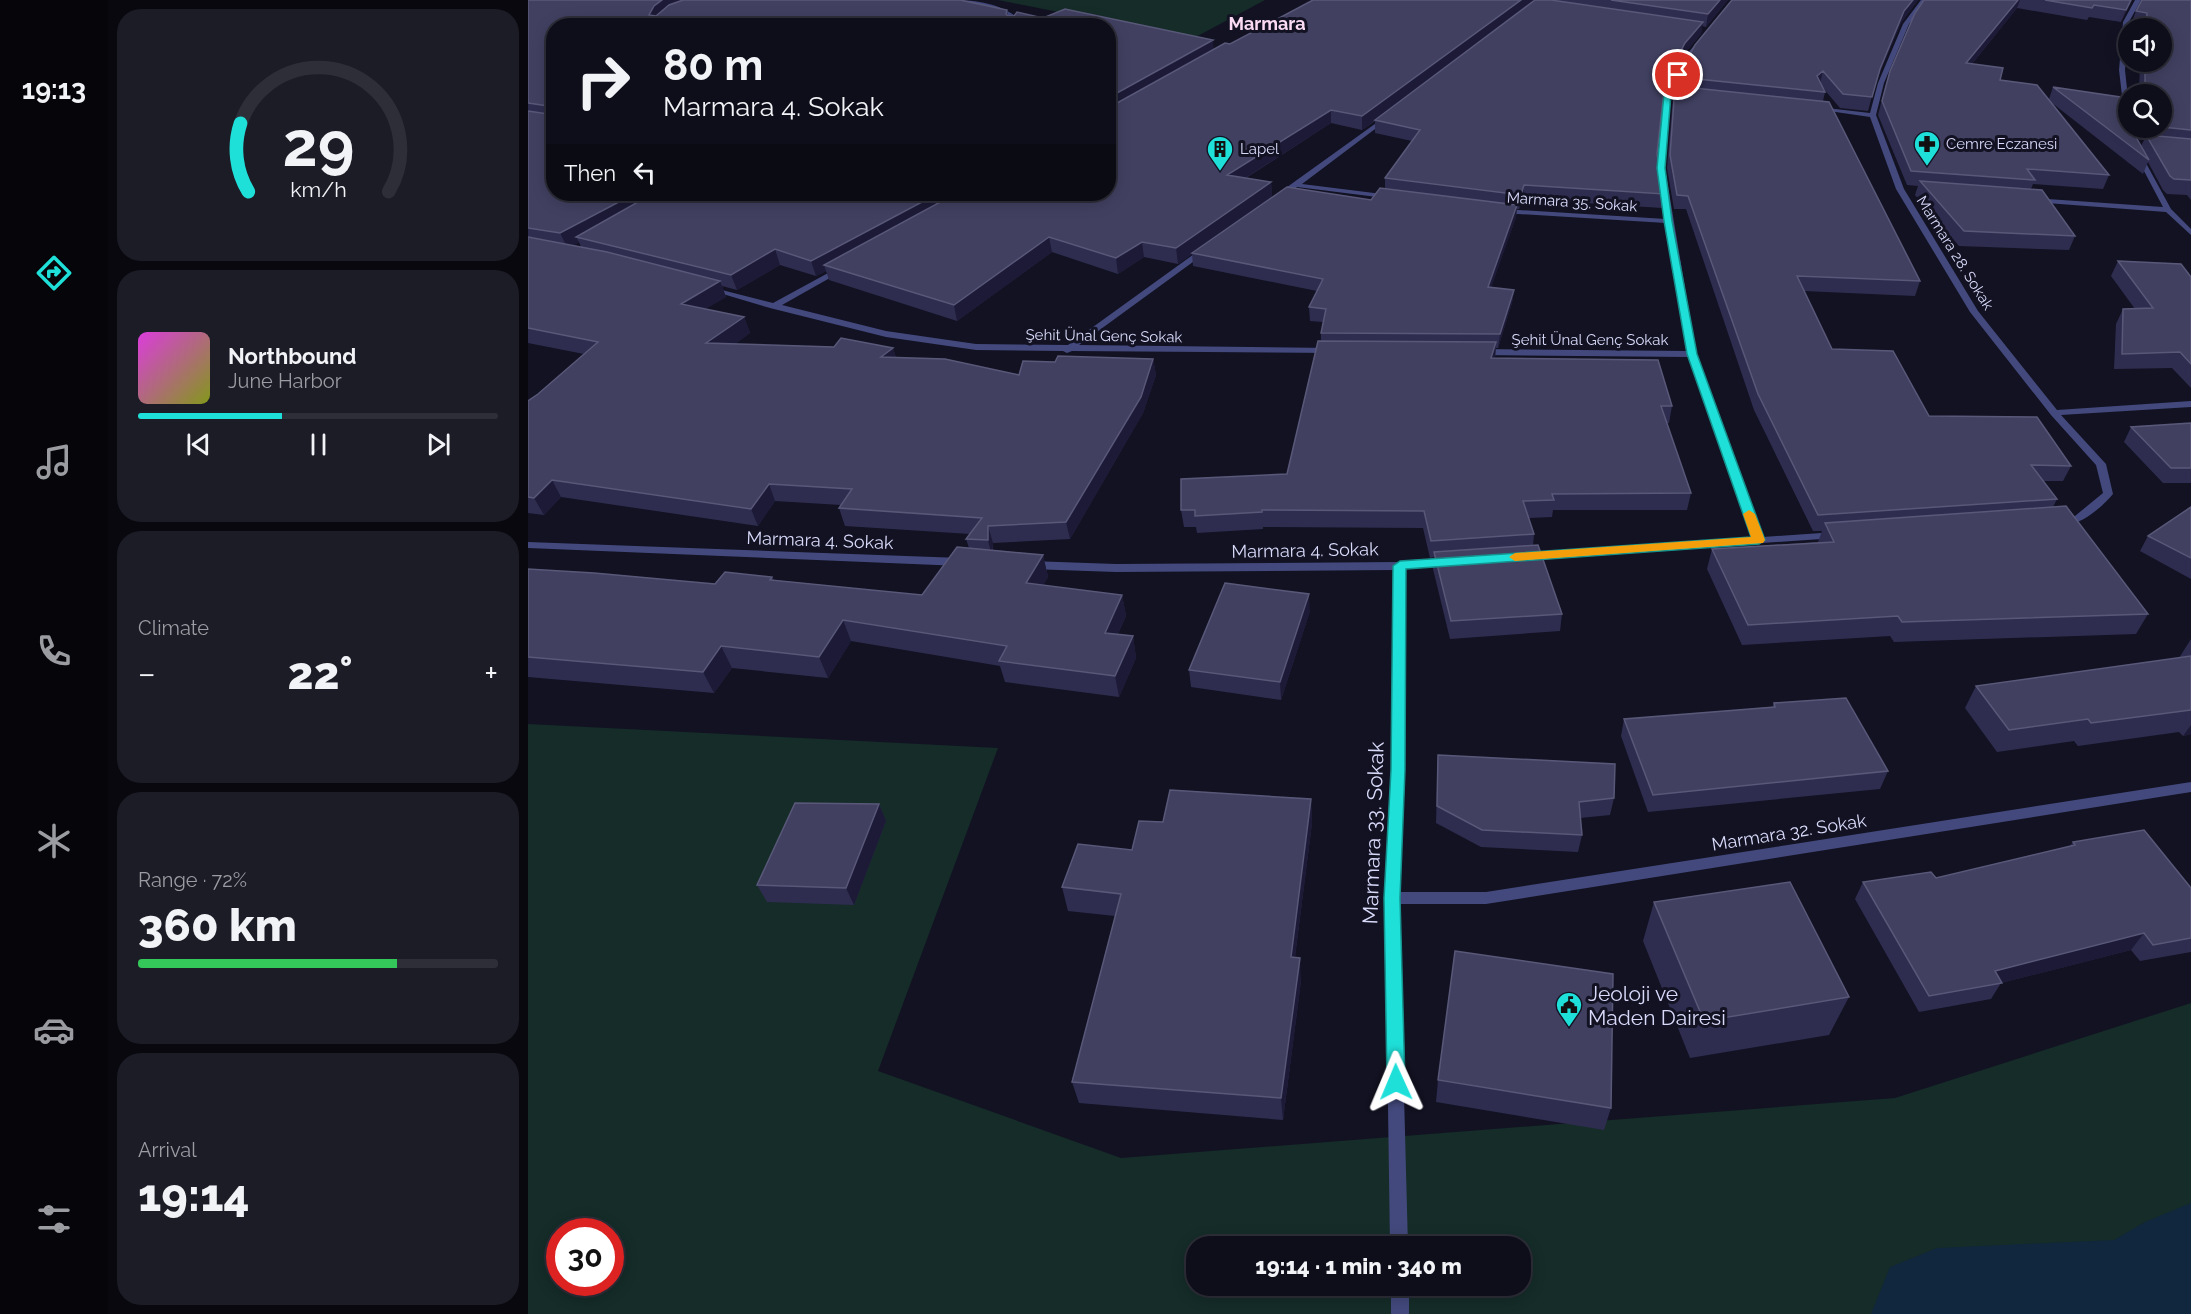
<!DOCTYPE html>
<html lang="en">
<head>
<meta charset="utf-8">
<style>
	body { margin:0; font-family:Raleway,sans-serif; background:#1c1c27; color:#f1f3f6; height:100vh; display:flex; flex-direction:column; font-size:22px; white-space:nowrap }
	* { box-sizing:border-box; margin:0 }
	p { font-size:20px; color:#9b9ca2 }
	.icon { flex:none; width:33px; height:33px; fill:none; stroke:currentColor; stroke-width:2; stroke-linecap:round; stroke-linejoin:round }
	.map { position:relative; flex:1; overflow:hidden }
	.panel { display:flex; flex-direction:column; gap:9px; padding:9px; background:#08080e; width:420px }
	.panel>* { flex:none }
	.top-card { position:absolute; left:18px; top:18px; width:570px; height:183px; border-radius:24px; box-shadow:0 3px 15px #0003,0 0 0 2px #2e2e39; background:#0e0e1a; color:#f1f3f6; overflow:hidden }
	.fabs { position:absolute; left:1590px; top:18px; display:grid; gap:12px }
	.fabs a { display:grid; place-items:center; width:54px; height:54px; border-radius:50%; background:#0e0e1a; box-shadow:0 3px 15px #0003,0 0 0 2px #2e2e39; font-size:30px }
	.speed { position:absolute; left:18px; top:1218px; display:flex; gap:12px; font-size:30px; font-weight:700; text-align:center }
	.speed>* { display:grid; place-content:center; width:78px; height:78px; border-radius:50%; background:#0e0e1a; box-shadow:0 3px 15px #0003,0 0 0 2px #2e2e39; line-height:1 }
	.speed .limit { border:9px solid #d22; background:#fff; color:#111 }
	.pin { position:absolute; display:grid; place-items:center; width:51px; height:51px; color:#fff; margin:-26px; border:3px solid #fff; border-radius:50%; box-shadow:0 2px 6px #0007 }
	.me { position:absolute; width:66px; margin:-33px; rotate:359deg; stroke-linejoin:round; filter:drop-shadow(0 0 4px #0008) }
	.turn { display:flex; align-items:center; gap:21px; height:126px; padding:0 18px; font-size:27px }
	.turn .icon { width:78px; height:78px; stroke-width:2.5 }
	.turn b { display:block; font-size:42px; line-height:51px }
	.then { display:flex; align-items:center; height:57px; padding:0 18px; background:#0003; gap:12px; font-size:22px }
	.big { font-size:45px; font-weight:800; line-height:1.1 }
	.panel .tile { flex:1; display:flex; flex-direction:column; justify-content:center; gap:9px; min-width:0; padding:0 21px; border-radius:24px; background:#1c1c27 }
	.panel .dial { align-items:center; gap:0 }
	.dial svg { height:156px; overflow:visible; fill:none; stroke:#2e2e39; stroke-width:7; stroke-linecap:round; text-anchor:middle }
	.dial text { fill:#f1f3f6; stroke:none }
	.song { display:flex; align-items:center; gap:18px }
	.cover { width:72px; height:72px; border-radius:9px; background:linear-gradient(135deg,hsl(300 70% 55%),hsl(70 70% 35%)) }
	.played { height:6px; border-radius:3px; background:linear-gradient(90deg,#1ee0d9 40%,#2e2e39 40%) }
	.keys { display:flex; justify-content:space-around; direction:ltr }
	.heat { display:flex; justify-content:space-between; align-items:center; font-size:33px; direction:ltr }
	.charge { height:9px; border-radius:4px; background:linear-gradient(90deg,#34c759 72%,#2e2e39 0) }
	.trip { position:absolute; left:658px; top:1236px; width:345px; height:60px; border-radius:24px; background:#0e0e1a; box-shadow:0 3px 15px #0003,0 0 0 2px #2e2e39; font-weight:800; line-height:60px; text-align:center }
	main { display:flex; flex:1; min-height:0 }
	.dock { display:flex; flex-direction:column; width:108px; justify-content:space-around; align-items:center; background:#06060a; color:#9b9ca2 }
	.dock .icon { width:42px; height:42px }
	.dock .active { color:#1ee0d9 }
	.dock b { font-size:27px; color:#f1f3f6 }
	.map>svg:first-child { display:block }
	.green { fill:#152c28; fill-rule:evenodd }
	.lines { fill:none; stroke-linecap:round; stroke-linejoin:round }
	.river { fill:#11273d; fill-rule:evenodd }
	.minor { fill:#43497c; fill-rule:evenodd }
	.wall { fill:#2f2d4f; fill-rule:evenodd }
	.shaded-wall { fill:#1c1a36 }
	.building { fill:#414061; stroke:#595879; stroke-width:1.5 }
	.route { fill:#1ee0d9; stroke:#14928d; stroke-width:1.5 }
	.slow { fill:#f59e0b }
	.labels { text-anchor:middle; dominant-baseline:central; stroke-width:6; stroke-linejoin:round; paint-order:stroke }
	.far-poi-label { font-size:15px; fill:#d9dafa; stroke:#121223; text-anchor:start }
	.far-street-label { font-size:15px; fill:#d9dafa; stroke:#121223 }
	.far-quarter-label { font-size:18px; font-weight:bold; fill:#fadbf3; stroke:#121223 }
	.street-label { font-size:18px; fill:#d9dafa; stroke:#121223 }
	.near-street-label { font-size:21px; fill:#d9dafa; stroke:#121223 }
	.near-poi-label { font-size:21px; fill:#d9dafa; stroke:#121223; text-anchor:start }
</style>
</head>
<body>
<main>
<nav class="dock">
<b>19:13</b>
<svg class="icon active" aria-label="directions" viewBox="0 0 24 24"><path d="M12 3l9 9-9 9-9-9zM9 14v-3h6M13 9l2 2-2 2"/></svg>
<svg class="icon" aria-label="music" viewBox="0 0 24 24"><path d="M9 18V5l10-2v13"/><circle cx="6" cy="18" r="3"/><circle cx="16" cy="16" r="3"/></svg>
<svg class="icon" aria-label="phone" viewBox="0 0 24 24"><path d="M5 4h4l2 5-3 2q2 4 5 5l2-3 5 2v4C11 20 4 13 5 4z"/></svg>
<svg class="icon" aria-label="climate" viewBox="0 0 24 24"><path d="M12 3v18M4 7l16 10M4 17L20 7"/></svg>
<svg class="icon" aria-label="car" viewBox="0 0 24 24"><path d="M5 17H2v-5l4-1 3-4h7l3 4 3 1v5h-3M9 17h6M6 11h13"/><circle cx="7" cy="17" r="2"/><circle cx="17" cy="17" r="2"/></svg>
<svg class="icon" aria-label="filters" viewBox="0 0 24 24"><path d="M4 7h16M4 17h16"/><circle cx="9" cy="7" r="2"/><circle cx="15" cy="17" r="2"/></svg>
</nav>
<section class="panel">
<div class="tile dial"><svg viewBox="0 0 100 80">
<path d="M14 69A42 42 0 1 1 86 69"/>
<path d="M14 69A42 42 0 0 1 10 34" stroke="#1ee0d9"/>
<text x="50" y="56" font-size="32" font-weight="700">29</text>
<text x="50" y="72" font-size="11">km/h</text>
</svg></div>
<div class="tile">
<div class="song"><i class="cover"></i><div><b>Northbound</b><p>June Harbor</p></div></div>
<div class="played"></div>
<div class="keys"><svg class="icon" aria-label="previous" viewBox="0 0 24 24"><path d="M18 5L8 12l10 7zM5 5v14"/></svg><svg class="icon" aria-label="pause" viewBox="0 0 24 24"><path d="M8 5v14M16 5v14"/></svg><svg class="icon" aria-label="next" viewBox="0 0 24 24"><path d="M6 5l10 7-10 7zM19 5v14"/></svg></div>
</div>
<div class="tile"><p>Climate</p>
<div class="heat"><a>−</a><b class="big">22°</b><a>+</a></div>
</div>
<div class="tile"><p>Range · 72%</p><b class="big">360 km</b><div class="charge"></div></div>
<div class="tile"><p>Arrival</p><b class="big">19:14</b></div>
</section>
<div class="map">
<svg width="1663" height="1314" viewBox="0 0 1663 1314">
	<rect width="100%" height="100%" fill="#121223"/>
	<!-- green -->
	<path class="green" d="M470,0h267l-73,39z
		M0,724l470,24 -120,323 243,87 774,-60 296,-95v311h-1663zM32,1232h50v50h-50zM669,1246h324v40h-324z"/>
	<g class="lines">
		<!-- river -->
		<path class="river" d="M1663,1203v111h-320l19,-47 47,-19 177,-8 31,-18z"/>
		<!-- minor -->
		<path class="minor" d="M426,0c22,0 48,4 65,19l-3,7h-6l3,-7 -19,-10z
			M1393,0h6l-18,24 -25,59 -8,32 28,74 74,122 79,99 134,-9v6l-130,8 45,49 7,30c-12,14 -40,40 -58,26l5,-3 15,-1 28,-23 -7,-28 -45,-50 -81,-103 -74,-123 -26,-72 -55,-8 3,-2 52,6 8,-30 25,-59z
			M1607,0h6l-12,22 -4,48 3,28v25l-3,-2 -6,-51 4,-48z
			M1173,38l3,2 -13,17 -20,37 -6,74 31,186 67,183 73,-5 5,3 -5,3 -313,21 -1,-2 1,-2 4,-2 226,-15 -65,-181 -208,-2 -4,-3 4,-3 207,2 -21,-128 -163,-10 -4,-2 4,-2 163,10 -9,-51 8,-74 20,-38z
			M858,116l5,1 -89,67 88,11h3v4l-96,-12 -15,12h-6v-4z
			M1610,152l3,2 30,55 20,20v6l-25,-23 -133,-10 -4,-2 4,-2 130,9 -28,-53z
			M673,249l7,2 -129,94 252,3 4,3 -1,2 -262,-2 -5,2 -4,-2 -87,-1 -90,-13 -116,-29 -64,-19 4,-2 63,16 68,-37h3v4l-62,35 104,26 90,13 92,1z
			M0,542l433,16 6,4 -6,4 -433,-18z
			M922,558l4,2 2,2 -2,2 -48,5 -1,201 -6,122h87l705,-110v10l-705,112h-87l9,342h-18l-5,-348 6,-128 3,-200 -278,2 -86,-3 -6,-4 6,-4 86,3 284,-2z
			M863,1286h18v28h-18z"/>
	</g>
	<!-- wall -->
	<path class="wall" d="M0,0h432l47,10 1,6h6l3,-4 26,6 22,-9 148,31v9l12,-6 5,1 83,-44h415l-22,27 -4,-1 -1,8 -18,21 -19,37 -7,62 7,40 -2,14 -139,-9 -4,10h-2l-1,8 -25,70 23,3 -2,13 -14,45h-2l-1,10 163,2 14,46 -3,17h-2l24,70 -4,17h-134l-1,7 -23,1 5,16 -1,12 5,-1 24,69 -2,17 -110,8 -17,-70 1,-12 -4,1 -7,-30 -160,-1v2l-66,4 -1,-6h-12l-3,-17v-31l106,-5 31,-133h3v-8l2,-11 -13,-1 -1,-14 8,-16 -124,-25 -1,-12 -14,10 -34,-7 -26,17 -66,-22 -95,69 -128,-41 -3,-9 -10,5 -36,-11 -43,25 -15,-4 4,11 -21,12 39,8 6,16 -15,11 99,3 7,-9 52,10 3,10 49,1 74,16 4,-14 32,1 3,-6 95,3 3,16 -13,38 -73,126 -77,4v7l50,5 5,22 -5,8 79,10 4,21 -8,18 15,2 3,22 -17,39 -114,-15 -5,-16 -149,-25 -23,37 -96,-10 -18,25 -186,-16v-108l66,4 121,11 10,-12 47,5 2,3 148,15 35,-48 12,1 -3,-9 4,-5 -125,-8 -6,-18 2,-3 -66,-4 -17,25 -197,-29 -17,18 -16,-2v-112l10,-7 46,-40 -56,-11zM26,26h554v168h-554zM847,121v12l37,8 -27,37v11l-5,-1 -9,12 -84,-13 -70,49 55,-39 -1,-15 -25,-4 85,-55 31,7zM51,242l2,5 -7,-2z
		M1204,0h186l-17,23 -25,58 -8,30 -28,-3 -17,-20 2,4 -2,9 97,180 -5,15 -111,-5 28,58 97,67 142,50 -8,15h-20l14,18 -4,8 95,107 -12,20 -242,8 -4,-6 -148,9 -35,-76 5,-20 106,-7 4,-11h-9l-59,-121 -68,-201h-12l-7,-41 6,-70 2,-12h1l2,-9z
		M1396,0h208l-11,22 -32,-5 -2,3 -70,-12 -45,56 28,16 49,19 4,-12 79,43 4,7 -2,-9h28v-34h-23l1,-32h22v-34h-20v-3l-11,-1 5,-13 55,-11v200l-4,-5 -20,-1 -4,-4 -15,-28 -5,12 -91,-71 57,72 -6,14 -70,-5 -2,5 44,47 -6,14 -110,-4 -44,-51 3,-9 -11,-1 -29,-70 8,-31zM1609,139l7,1 -3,6z
		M1590,261l73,16v111l-19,-20 -58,1 2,-45 7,-15h12l-24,-33z
		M1663,423v60h-28l-39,-41 7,-15z
		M1663,507v72l-51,-28 8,-15z
		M782,611l-29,89 -90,-13 -2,-17z
		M1663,639v95l-8,2 -4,-4 -101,14 -4,-5 -77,11 -32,-44 11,-22 203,-28z
		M1246,703l114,68 -8,18 -232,23 -27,-76 3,-17 148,-12z
		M910,755l176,43 -4,17 -30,3 2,17 -4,17 -97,-5 -45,-24z
		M783,799l1,24 -17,134 6,24 -18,139 -204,-17 -7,-21 43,-166 -47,-5 -6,-24 70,-37 31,-28z
		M351,804l7,17 -32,84 -87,-3 -10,-17z
		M1545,842l118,46v64l-51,9 -9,-11 -130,33 -10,16 -72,13 -64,-113 8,-17 73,-4 134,-32z
		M1126,902l195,95 -20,38 -139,23 -47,-117z
		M910,1080l173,28 -7,22 -168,-28z"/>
	<!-- shaded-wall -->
	<path class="shaded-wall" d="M134,0h37l-41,19 -9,-4 5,-9z
		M993,0h15l-174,130v-14z
		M1192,0h8l-22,27 2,-13z
		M1385,0h5l-17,23 -25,59 4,-13 24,-58z
		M1490,0h2l-3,8 -55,68 4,-13z
		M1603,0h1l-11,22 5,-12z
		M1175,22l-2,12 -18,21 -20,39 2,-13 20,-38z
		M685,40l1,13 -106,60v-15z
		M1295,71l-3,13 -3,-8z
		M803,110v13l-103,66 -1,-14z
		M743,182l1,15 -94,67 -2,-16z
		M996,185l-1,14 -4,10 2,-14z
		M106,194h33l-91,43 3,5 -11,7 -8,-16z
		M409,194h30l-143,71 2,6 -10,5 -5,-15z
		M989,205l-1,12 -29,83 1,-13z
		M521,237l3,15 -95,69 -3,-16z
		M614,242l2,15 -26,17 -2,-16z
		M247,249l5,16 -43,25 -6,-15z
		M192,281l6,16 -39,23 -6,-16z
		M986,290l-2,13 -14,45 2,-14z
		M216,317l6,16 -37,27 -7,-17z
		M968,342l-1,16h-4z
		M365,348l5,17 -17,-8z
		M625,359l3,16 -13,38 -73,126 -4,-17z
		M24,480l9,17 -17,18 -10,-17z
		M241,484l6,17 -17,25 -7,-17z
		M460,526l5,17 -1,14 -4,-17z
		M515,555l5,22 -16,27 -6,-21z
		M781,594l1,17 -29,89 -1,-18z
		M594,595l4,21 -17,38 -4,-21z
		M315,620l8,21 -23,37 -9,-21z
		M605,636l3,22 -17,39 -4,-21z
		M193,646l11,22 -18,25 -11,-21z
		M1663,725v9l-8,2z
		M783,799l1,24 -20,157 -1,-23z
		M351,804l7,17 -32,84 -8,-17z
		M1616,933l-13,17 -130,33 -6,-12z
		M772,958l1,23 -18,139 -2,-22z"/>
	<!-- building -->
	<path class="building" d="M0,0h134l-8,6 -5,9 7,1 13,-11 14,-5h277l47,10 -1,4 2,2h6l3,-4 26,6 22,-9 148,31 -105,58v-72h-554v168h80l-74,39 -32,-5v-117l20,3 2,-2 -2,-6 -20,-3z
		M785,0h208l-159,116 -31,-6 -104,65 44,7 -95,66 -34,-6 -26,16 -67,-21 -95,68 -130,-40 131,-71h153v-86l117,-65 5,1z
		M1007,0h16l152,22 -18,21 -20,38 -8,73 7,40 -140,-9 -3,10 -136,-17 35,-48 -45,-10z
		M1083,0h109l-12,14z
		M1204,0h181l-9,11 -24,58 -8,28 -29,-3 -20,-23 -6,5 8,16 -147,-15 17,-32z
		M1396,0h94l-52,63 37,5 -3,12 37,5 72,90 -82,-6 8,11 -124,-9 -29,-70 8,-30 25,-58z
		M1517,0h86l-5,10 -32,-5 -2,3z
		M1614,0h49v130l-29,-3v-33h-17v-32h17v-34h-16l1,-15 -11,-2z
		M1147,86l154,16 91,179 -123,-5 35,73 61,2 36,65 108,1 34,49 -40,-1 26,34 -239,16 -60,-121 -70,-198 -11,-1 -7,-40z
		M1525,87l74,11 1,10v20h3l1,2 17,30z
		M1618,135l45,4v41l-17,-1 -4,-3z
		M1392,181l122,9 33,46 -111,-5z
		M759,187l84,13 9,-12 137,17 -29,82 26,3 -14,44 -179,-1 5,-24 -17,-2 14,-28 -131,-26z
		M124,194h285l-126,67 -36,-12 -44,26 -155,-38z
		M0,237l79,15 113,29 -39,23 63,13 -38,26 128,4 7,-9 52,10 -12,9 64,2 74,16 4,-14 32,1 3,-6 95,3 -12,38 -75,125 -78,4v14l-22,-1 16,-21 -143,-10 13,-19 -83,-5 -18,25 -199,-29 -18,18 -6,-1v-96l10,-7 60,-52 -70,-14z
		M1590,261l63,3 10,13v87l-11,-12 -58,2 1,-45 30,-1z
		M790,341l178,1 -5,16 167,2 14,46h-11l30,87 -139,1 2,6 -31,1 11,33 -103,7 -7,-30 -162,-1v2l-67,4v-6h-14v-31l106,-5z
		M1663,423v45h-20l-40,-41z
		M1538,506l82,108 -246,8 -4,-6 -150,9 -36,-76 122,-7 -9,-19z
		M1663,507v51l-43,-22z
		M1010,545l24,69 -111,7 -17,-69z
		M429,547l86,8 -17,28 96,12 -17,38 28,3 -18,40 -116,-15 8,-15 -164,-26 -24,37 -98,-11 -18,26 -175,-15v-88l66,4 121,11 10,-12 47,5 -2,3 152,15z
		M697,583l84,11 -29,88 -91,-12z
		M1663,656v54l-100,13 -3,-4 -79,11 -33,-44z
		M1318,698l42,73 -235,24 -29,-76 151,-12 -1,-4z
		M910,755l177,9 -1,34 -35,4 3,33 -100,-5 -45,-24z
		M642,790l141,9 -20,158 9,1 -19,140 -209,-16 49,-188 -59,-7 16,-43 54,6 7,-29 24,1z
		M267,803l84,1 -33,84 -89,-3z
		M1616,830l47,58v50l-38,7 -9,-12 -149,38 7,12 -73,13 -66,-114 68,-10 5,6 139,-33 -2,-3z
		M1262,882l59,115 -145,24 -50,-119z
		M927,951l158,23 -2,134 -173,-28z"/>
	<!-- route -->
	<path class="route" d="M1147,74l6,1 -10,19 -6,74 7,53 25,133 68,186 -6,4 -353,25 -1,201 -5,128 5,184 -3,6 -6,3 -7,-3 -2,-6 -3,-184 7,-128 2,-204 7,-5 351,-24 -64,-183 -23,-133 -7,-53 7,-74z"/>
	<!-- slow -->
	<path class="slow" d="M1221,510l6,4 10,26 -2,3 -248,18 -6,-4 6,-4 236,-16 -8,-23z"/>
	<!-- icons -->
	<defs>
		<g id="pharmacy-pin" transform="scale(1.35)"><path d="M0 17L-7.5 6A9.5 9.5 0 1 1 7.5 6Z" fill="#1ee0d9" stroke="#121223"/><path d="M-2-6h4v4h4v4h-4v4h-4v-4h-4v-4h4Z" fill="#111"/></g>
		<g id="building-pin" transform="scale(1.35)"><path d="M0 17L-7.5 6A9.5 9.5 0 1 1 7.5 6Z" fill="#1ee0d9" stroke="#121223"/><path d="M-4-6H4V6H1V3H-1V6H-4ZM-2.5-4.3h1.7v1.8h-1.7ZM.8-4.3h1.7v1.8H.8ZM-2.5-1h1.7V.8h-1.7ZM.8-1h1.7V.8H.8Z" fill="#111"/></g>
		<g id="civic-pin" transform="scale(1.35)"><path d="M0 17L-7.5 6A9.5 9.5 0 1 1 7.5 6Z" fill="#1ee0d9" stroke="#121223"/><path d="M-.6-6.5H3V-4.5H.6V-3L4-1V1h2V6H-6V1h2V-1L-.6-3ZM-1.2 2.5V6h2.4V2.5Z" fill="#111"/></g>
	</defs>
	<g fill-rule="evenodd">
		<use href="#pharmacy-pin" x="1399" y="144"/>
		<use href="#building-pin" x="692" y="149"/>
		<use href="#civic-pin" x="1041" y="1005"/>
	</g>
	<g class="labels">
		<!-- far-poi labels -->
		<g class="far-poi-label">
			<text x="1418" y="144">Cemre Eczanesi</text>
			<text x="712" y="149">Lapel</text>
		</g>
		<!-- far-street labels -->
		<g class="far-street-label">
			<text transform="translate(1044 202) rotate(4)">Marmara 35. Sokak</text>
			<text transform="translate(1427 253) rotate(58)">Marmara 28. Sokak</text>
			<text transform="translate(576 336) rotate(1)">Şehit Ünal Genç Sokak</text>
			<text x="1062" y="340">Şehit Ünal Genç Sokak</text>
		</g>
		<!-- far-quarter labels -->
		<g class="far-quarter-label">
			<text x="739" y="23">Marmara</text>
		</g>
		<!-- street labels -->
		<g class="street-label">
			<text transform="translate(292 540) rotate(2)">Marmara 4. Sokak</text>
			<text transform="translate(777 550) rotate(-1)">Marmara 4. Sokak</text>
			<text transform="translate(1261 832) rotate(-9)">Marmara 32. Sokak</text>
		</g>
		<!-- near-street labels -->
		<g class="near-street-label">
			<text transform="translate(845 833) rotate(-88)">Marmara 33. Sokak</text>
		</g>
		<!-- near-poi labels -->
		<g class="near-poi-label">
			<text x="1060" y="993">Jeoloji ve<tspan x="1060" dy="24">Maden Dairesi</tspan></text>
		</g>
	</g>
</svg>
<div class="fabs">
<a><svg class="icon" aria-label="sound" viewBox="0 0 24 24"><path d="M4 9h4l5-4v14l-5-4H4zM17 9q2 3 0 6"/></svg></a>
<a><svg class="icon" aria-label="search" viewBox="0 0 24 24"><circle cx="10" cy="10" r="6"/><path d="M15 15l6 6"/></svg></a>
</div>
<div class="speed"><div class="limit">30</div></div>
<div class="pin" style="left:1150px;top:75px;background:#d93025"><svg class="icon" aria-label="arrive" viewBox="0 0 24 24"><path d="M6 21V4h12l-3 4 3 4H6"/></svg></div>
<svg class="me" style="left:868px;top:1082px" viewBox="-20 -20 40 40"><path d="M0-17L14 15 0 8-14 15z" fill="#1ee0d9" stroke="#fff" stroke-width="4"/></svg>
<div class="trip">19:14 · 1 min · 340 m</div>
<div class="top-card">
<div class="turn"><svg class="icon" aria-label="right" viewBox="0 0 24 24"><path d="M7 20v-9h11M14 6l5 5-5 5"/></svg><div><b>80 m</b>Marmara 4. Sokak</div></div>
<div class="then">Then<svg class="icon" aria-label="left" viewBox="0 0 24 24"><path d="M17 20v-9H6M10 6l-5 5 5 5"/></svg></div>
</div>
</div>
</main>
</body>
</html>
